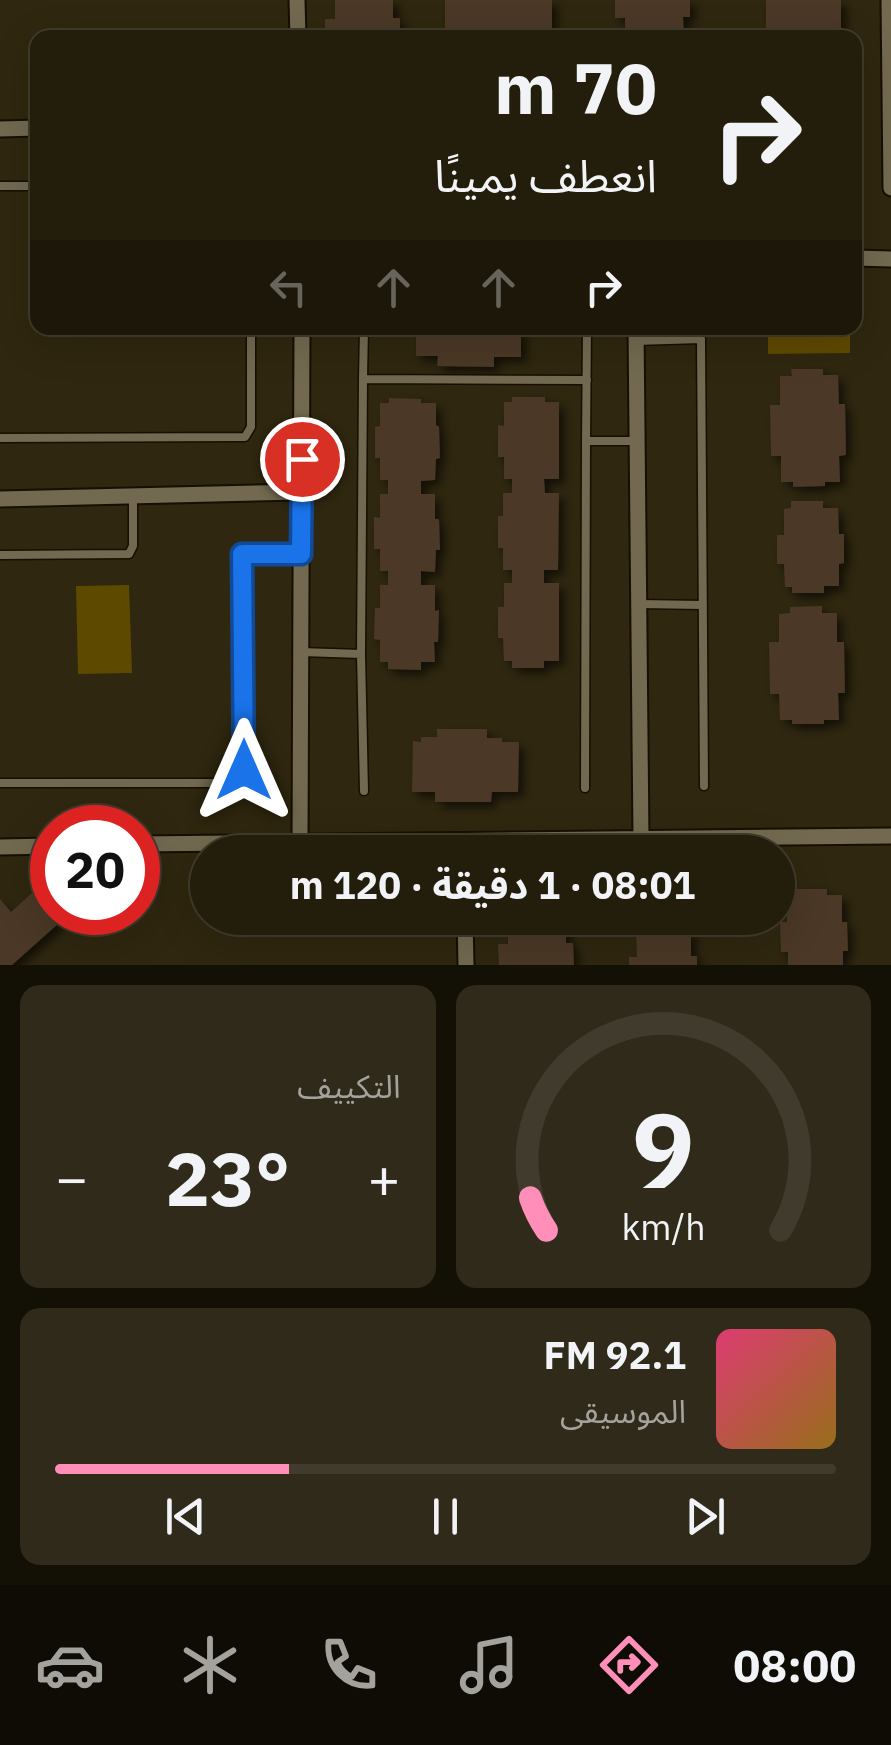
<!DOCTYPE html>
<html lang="ar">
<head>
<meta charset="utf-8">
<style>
	body { margin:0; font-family:"IBM Plex Sans","Noto Sans Arabic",sans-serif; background:#2f2a19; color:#f1f3f6; direction:rtl; height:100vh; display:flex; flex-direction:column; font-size:38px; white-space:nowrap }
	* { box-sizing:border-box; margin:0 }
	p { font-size:32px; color:#a3a29d }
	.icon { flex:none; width:55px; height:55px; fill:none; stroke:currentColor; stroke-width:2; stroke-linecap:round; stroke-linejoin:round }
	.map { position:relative; height:965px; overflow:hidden; direction:ltr }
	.side { display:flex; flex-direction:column; gap:20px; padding:20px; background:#131006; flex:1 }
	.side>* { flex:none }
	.top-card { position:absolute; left:30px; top:30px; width:832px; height:305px; border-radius:20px; box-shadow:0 10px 40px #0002,0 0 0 2px #403b2c; direction:rtl; background:#231d0b; color:#f1f3f6; overflow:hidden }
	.speed { position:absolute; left:30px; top:805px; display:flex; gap:20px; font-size:50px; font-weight:700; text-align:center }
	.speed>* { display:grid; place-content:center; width:130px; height:130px; border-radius:50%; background:#231d0b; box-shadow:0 10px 40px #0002,0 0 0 2px #403b2c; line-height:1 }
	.speed .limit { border:15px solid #d22; background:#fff; color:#111 }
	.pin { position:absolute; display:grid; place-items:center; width:85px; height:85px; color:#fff; margin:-42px; border:5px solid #fff; border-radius:50%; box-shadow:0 2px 10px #0007 }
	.me { position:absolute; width:110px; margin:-55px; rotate:0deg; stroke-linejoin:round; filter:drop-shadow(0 0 8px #0008) }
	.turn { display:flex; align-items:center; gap:35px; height:210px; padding:0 40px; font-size:45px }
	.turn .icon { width:130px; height:130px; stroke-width:2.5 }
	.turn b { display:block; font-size:70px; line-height:85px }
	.lanes { display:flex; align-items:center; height:95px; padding:0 40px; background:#0003; justify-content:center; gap:50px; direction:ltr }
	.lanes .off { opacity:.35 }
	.big { font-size:75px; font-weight:700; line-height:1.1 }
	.side .tile { flex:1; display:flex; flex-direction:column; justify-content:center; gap:15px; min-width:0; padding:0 35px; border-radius:20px; background:#2f2a19 }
	.side .dial { align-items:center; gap:0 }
	.dial svg { height:260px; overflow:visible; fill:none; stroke:#403b2c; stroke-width:7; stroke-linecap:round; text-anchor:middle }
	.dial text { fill:#f1f3f6; stroke:none }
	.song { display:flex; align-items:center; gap:30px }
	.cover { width:120px; height:120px; border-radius:15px; background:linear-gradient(135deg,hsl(340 70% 55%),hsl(40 70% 35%)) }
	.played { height:10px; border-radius:5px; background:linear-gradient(90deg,#ff8eb9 30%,#403b2c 30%) }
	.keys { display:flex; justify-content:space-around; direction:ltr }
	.heat { display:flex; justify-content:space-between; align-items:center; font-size:55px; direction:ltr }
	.side .tiles { flex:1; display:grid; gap:20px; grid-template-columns:1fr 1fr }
	.tile:last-child { grid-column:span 2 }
	.trip { position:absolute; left:190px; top:835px; width:605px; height:100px; border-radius:50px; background:#231d0b; box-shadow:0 10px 40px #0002,0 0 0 2px #403b2c; font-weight:700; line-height:100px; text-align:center; direction:rtl }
	.menu { display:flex; height:160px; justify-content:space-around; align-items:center; background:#0e0c04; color:#a3a29d }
	.menu .icon { width:70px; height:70px }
	.menu .active { color:#ff8eb9 }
	.menu b { font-size:45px; color:#f1f3f6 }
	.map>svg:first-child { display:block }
	.green { fill:#5e4900 }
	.building { fill:#4b3726; filter:url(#shadow) }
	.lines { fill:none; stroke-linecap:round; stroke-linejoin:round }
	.service-casing { stroke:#170f00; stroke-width:11 }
	.minor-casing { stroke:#170f00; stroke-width:19 }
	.service { stroke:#726950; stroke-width:8 }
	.minor { stroke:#726950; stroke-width:15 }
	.route-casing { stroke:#114b97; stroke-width:25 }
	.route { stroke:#1a73e8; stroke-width:18 }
</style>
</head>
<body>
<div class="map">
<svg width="891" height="965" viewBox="0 0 891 965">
	<defs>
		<filter id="shadow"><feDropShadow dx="5.5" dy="5.5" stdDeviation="5" flood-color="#0009"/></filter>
	</defs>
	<rect width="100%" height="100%" fill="#2f270f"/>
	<!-- green -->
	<path class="green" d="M768,328h82v25l-82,1z
		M129,585l3,88 -54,1 -2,-88z"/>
	<!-- building -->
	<path class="building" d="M335,0h58v18h7v20h-75v-19h10z
		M445,0h107v37h-107z
		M615,0h75v17h-7l1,21h-59v-20h-10z
		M766,0h75v38h-75z
		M416,328h105v29h-27v10l-57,-1 1,-10h-22z
		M791,369h32v6h15l1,29h6l1,51 -7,1 1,26h-15v4l-32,1v-5h-12v-26h-10l-1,-51h10v-29h12z
		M512,397h33v5h14v77h-15l1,14h14l-1,77h-14v13h15v78h-15v7h-32v-7h-8l-1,-23h-5v-31h6v-24h8v-13h-9v-22h-5v-32h5v-23h9v-14h-8v-22h-6v-32l6,1v-24h8z
		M389,398l32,1v4h15v22l3,2 1,31 -4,1 -1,21 -14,1v13h14v25h4l1,31h-4l-1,22 -14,-1v14h14v26l4,-1 -1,32h-4l1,20h-14v8l-33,-1v-7h-8v-22l-6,-1 1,-31h5v-23h8v-14h-8v-22h-6v-32l6,1v-24h8v-14h-8v-22h-5v-31l5,-1v-23h9z
		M791,501h32v7h15l1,26h5v29l-5,1v22h-15v7h-32v-6h-7l-1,-23h-7v-29h7v-26l7,-1z
		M822,606v7h15v29h7l1,51h-7l1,27h-15v4h-32v-4h-12l-1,-26h-9l-1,-52h10v-28l11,-1v-6z
		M437,729h50v9h15v4h17l-1,50h-26l-1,10h-56v-10h-23l1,-51 8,1v-5h16z
		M795,889h32v6h15v27h5l1,29h-5v14h-55v-13h-7l-1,-30h7v-26h8z
		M32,893l27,30 -47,42h-12v-66l11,13z
		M508,918h58v25h7l1,22h-75l-1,-21h10z
		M644,923h32v7h15v26h6v9h-68v-8h8l-1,-26 8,-1z"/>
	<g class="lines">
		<!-- service casing -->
		<g class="service-casing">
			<path id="service" d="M0,186h38
				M364,328l-1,51 224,1
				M587,328l-1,113h51
				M636,341l65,-2 3,447
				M0,438l245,-1 6,-10v-99
				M0,555l129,-1 4,-8v-50
				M639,604l64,1
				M301,652l60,2 2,-275
				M361,654l3,137
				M0,783h230l10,-4 4,-9 -1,-216h58
				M585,788l1,-347"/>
		</g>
		<!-- minor casing -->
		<g class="minor-casing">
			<path id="minor" d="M297,0l1,38
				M889,0l2,188
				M0,129l38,-1
				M855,258l36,1
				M636,328l5,510
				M0,499l301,-7
				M300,842l2,-514
				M138,844l753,-8
				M0,847l52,-1
				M465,918l1,47"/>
		</g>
		<!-- service -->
		<use href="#service" class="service"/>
		<!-- minor -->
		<use href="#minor" class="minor"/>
	</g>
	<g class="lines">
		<!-- route casing -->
		<g class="route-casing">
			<path id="route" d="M244,770l-2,-216h59l1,-95"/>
		</g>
		<!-- route -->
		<use href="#route" class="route"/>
	</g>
</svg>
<div class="speed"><div class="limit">20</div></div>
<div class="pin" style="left:302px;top:459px;background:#d93025"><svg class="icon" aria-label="arrive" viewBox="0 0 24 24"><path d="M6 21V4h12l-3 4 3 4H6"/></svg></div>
<svg class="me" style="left:244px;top:770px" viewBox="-20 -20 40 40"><path d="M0-17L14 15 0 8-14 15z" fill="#1a73e8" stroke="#fff" stroke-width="4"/></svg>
<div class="trip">08:01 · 1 دقيقة · 120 m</div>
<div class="top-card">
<div class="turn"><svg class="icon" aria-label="right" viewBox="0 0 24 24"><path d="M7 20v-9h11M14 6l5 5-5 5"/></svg><div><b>70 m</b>انعطف يمينًا</div></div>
<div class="lanes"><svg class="icon off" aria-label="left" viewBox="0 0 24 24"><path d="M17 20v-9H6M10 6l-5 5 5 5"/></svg><svg class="icon off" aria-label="ahead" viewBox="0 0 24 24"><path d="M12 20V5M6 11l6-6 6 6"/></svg><svg class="icon off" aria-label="ahead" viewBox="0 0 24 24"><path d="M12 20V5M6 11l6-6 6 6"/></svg><svg class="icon" aria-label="right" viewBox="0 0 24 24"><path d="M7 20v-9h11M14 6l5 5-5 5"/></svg></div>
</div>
</div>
<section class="side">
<div class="tiles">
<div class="tile dial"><svg viewBox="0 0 100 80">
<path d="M14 69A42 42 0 1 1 86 69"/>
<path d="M14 69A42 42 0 0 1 9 59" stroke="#ff8eb9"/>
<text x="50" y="56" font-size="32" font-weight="700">9</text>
<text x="50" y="72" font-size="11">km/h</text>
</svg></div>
<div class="tile"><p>التكييف</p>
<div class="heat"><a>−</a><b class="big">23°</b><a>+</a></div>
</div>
<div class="tile">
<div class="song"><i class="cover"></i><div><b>92.1 FM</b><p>الموسيقى</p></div></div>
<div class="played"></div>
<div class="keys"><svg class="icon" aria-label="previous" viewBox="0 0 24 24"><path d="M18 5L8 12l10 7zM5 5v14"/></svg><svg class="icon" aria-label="pause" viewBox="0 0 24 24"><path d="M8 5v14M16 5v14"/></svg><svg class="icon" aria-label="next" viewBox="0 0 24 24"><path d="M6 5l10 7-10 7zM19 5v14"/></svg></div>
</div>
</div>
</section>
<nav class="menu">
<b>08:00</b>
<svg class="icon active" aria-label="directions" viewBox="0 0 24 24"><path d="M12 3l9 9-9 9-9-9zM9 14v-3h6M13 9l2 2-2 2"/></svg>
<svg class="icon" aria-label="music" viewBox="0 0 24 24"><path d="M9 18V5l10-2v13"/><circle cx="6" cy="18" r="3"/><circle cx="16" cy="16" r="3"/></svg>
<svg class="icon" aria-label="phone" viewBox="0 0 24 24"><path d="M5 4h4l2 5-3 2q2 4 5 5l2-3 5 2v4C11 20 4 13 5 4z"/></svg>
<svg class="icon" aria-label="climate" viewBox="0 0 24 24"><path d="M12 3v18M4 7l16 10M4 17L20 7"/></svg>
<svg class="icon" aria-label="car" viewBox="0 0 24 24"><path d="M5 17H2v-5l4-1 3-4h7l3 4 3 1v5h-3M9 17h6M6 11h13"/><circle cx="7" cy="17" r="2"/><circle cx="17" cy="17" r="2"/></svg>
</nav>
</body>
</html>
